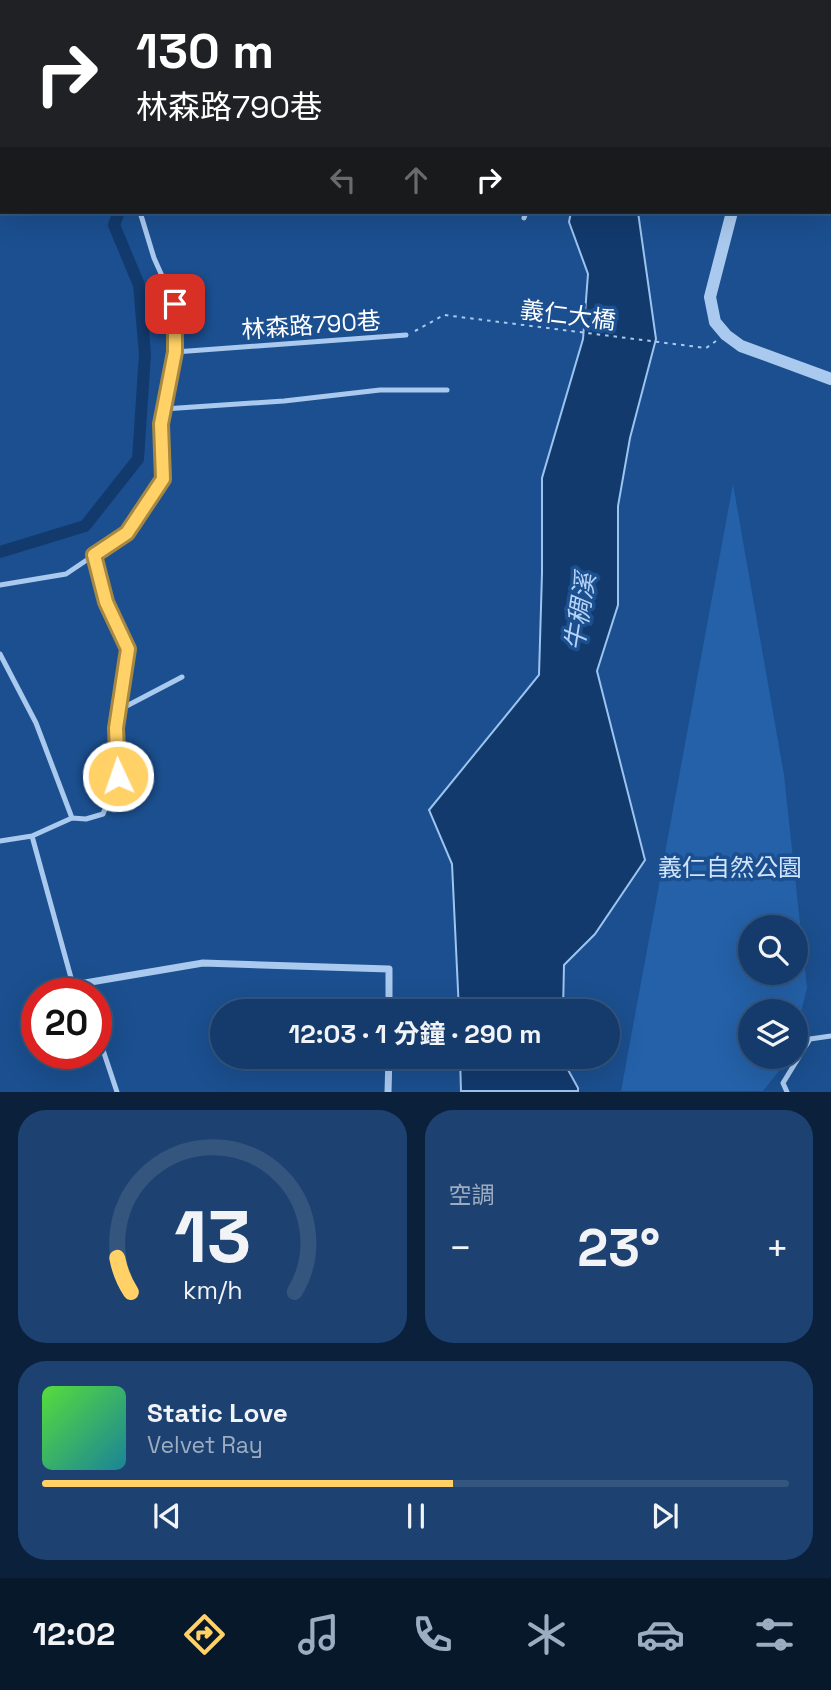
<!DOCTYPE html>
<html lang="zh-TW">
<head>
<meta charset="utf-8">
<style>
	body { margin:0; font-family:"Space Grotesk","Noto Sans TC",sans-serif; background:#1d4271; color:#f1f3f6; height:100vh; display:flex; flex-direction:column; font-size:26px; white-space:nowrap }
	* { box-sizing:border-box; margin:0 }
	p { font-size:23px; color:#9dadc1 }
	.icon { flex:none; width:38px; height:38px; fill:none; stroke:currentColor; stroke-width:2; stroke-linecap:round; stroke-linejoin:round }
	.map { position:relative; height:1092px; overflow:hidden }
	.sheet { display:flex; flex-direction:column; gap:18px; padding:18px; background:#0b203b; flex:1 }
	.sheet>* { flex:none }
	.banner { position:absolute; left:0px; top:0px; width:831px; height:214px; box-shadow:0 7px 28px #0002,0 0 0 2px #33557e; background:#202124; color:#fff; overflow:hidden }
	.tools { position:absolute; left:738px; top:915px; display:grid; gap:14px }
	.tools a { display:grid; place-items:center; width:70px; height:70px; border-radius:50%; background:#143b6b; box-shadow:0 7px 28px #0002,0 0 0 2px #33557e; font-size:35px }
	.speed { position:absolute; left:21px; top:978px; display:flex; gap:14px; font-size:35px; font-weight:700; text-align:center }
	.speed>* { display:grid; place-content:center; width:91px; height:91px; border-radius:50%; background:#143b6b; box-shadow:0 7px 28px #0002,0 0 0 2px #33557e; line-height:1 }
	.speed .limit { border:10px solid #d22; background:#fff; color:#111 }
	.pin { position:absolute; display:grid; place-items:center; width:60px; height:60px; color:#fff; margin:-30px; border-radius:14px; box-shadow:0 4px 10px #0006 }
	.me { position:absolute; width:77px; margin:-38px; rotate:357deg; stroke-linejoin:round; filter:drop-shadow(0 0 5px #0008) }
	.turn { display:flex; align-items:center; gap:24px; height:147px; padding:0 21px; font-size:32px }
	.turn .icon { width:91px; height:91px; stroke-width:2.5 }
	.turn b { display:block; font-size:49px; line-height:60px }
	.lanes { display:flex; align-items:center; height:66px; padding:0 21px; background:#0003; justify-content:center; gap:35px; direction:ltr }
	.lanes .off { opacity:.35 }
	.big { font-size:52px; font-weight:700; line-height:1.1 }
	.sheet .tile { flex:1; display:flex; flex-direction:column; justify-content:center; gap:10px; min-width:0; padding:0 24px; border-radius:28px; background:#1d4271 }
	.sheet .dial { align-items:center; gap:0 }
	.dial svg { height:182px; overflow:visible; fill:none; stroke:#33557e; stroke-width:7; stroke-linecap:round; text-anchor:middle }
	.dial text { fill:#f1f3f6; stroke:none }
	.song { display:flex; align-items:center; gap:21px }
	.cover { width:84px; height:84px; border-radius:10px; background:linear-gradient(135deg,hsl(110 70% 55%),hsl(190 70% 35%)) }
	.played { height:7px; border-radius:4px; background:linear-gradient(90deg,#ffd166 55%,#33557e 55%) }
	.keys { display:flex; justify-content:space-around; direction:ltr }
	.heat { display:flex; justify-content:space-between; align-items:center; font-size:38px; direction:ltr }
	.sheet .tiles { flex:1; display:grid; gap:18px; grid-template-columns:1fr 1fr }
	.tile:last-child { grid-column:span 2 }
	.trip { position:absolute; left:210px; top:999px; width:410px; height:70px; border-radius:35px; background:#143b6b; box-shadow:0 7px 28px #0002,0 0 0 2px #33557e; font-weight:700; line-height:70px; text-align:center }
	.tab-bar { display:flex; height:112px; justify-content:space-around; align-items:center; background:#08182b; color:#9dadc1 }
	.tab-bar .icon { width:49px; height:49px }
	.tab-bar .active { color:#ffd166 }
	.tab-bar b { font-size:32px; color:#f1f3f6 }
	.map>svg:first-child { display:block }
	.green { fill:#2461a8; fill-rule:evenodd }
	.water { fill:#123a6d; stroke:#9cc4f0; stroke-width:2 }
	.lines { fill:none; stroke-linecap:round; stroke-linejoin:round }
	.stream { stroke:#9cc4f0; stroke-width:3.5 }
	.canal { stroke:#123a6d; stroke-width:12 }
	.path { stroke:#a9c9ee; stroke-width:2; stroke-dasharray:3.5 5; stroke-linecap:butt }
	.service { stroke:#a9c9ee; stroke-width:5 }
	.minor { stroke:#a9c9ee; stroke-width:7 }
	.tertiary { stroke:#a9c9ee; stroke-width:12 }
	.route-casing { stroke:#a68842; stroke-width:18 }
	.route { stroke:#ffd166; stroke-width:12 }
	.labels { text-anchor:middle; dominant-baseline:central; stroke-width:7; stroke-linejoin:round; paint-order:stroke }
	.street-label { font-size:24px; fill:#fff; stroke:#1b4f8f }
	.park-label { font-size:24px; fill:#cfe3fa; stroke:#1b4f8f }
	.water-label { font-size:26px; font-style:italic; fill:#b5d3f5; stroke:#1b4f8f }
</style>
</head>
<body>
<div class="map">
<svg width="831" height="1092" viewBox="0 0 831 1092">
	<rect width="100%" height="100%" fill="#1b4f8f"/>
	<!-- green -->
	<path class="green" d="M733,484l51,291 23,213 -11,44v-20h-45v45h39l-27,34h-142zM751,928h45v45h-45z"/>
	<!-- water -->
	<path class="water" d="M571,212h67l18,127 -26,99 -12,68v99l-21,66 48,189 -50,74 -31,31 -1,46h-104l-7,-147 -23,-54 110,-135 3,-102v-95l41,-139 5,-65 -19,-52z
		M460,1057h101l17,31v3h-117z"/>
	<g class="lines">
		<!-- stream -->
		<path class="stream" d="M795,0l3,2
			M830,22l1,1"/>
		<!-- canal -->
		<path class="canal" d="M288,0l2,2
			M0,552l85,-26 53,-67 7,-105 -6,-69 -25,-60 5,-13"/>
		<!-- path -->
		<path class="path" d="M415,331l29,-16 262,33 10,-7"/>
		<!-- service -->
		<path class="service" d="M334,2v-2
			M609,2v-2
			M0,34l2,2
			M140,212l14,46 21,47v47l231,-17
			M524,218l2,-6
			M164,409l120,-8 96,-11h67
			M0,585l66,-11 61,-41 36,-54 -2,-55 14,-72
			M0,654l36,69 36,95 14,1 17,-5 15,-38 -2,-48 12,-79 -22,-47 -12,-47
			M119,710l63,-33
			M72,818l-40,18 41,149 5,9
			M0,841l32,-5
			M96,1029l21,63
			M787,1092l-4,-9 27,-44 21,-3"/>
		<!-- minor -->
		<path class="minor" d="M73,985l130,-22 186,6v43
			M388,1092l1,-35"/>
		<!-- tertiary -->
		<path class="tertiary" d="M781,2l1,-2
			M732,212l-22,85 5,25 11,13 15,11 90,33"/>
	</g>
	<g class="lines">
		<!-- route casing -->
		<g class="route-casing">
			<path id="route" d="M118,776l-2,-48 12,-79 -22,-47 -12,-47 33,-22 36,-54 -2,-55 14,-72v-48"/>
		</g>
		<!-- route -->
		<use href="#route" class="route"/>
	</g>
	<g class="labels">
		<!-- street labels -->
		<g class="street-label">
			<text transform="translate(568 315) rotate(7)">義仁大橋</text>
			<text transform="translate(311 325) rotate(-4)">林森路790巷</text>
		</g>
		<!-- park labels -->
		<g class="park-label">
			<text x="730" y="867">義仁自然公園</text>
		</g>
		<!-- water labels -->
		<g class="water-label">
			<text transform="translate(580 612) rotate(-81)">牛稠溪</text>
		</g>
	</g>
</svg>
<div class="tools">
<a><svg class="icon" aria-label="search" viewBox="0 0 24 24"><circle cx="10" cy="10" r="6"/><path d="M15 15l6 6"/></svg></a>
<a><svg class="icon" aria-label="layers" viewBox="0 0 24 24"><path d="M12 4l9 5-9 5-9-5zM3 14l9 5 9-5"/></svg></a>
</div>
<div class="speed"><div class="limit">20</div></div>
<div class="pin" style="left:175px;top:304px;background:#d93025"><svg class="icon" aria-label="arrive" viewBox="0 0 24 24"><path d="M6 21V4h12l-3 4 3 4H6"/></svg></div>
<svg class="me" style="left:118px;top:776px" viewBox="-20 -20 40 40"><circle r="17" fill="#ffd166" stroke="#fff" stroke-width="3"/><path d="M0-11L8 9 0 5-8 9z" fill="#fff"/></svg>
<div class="trip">12:03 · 1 分鐘 · 290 m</div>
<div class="banner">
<div class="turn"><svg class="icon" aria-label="right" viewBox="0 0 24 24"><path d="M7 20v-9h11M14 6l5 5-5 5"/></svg><div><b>130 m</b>林森路790巷</div></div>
<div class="lanes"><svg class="icon off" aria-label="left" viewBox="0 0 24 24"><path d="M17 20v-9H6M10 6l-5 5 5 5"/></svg><svg class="icon off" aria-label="ahead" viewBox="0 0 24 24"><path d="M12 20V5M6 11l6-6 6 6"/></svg><svg class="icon" aria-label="right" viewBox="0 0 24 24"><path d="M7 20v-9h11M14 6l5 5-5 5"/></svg></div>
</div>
</div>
<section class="sheet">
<div class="tiles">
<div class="tile dial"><svg viewBox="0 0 100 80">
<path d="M14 69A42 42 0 1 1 86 69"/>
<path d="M14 69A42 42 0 0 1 8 54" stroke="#ffd166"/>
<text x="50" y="56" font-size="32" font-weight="700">13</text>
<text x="50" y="72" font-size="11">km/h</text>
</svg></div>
<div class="tile"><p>空調</p>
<div class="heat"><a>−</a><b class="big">23°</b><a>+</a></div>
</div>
<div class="tile">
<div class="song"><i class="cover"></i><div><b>Static Love</b><p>Velvet Ray</p></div></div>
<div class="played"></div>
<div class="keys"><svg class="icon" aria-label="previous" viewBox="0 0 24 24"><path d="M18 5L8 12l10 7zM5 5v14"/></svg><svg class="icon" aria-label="pause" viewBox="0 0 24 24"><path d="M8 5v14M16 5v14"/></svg><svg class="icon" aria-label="next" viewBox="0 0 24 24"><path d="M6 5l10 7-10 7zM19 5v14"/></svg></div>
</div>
</div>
</section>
<nav class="tab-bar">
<b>12:02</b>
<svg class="icon active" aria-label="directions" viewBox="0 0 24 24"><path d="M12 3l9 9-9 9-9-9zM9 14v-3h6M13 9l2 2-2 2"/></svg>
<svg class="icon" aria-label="music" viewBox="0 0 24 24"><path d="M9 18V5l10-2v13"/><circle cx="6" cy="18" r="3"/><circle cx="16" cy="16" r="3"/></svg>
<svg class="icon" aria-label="phone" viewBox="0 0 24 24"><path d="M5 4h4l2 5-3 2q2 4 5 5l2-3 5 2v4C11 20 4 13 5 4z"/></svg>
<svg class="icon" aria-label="climate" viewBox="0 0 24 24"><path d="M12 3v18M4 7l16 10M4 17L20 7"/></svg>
<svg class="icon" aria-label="car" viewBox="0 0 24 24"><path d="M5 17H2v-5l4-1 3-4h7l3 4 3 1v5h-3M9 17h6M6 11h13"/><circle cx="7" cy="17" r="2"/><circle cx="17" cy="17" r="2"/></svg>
<svg class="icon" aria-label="filters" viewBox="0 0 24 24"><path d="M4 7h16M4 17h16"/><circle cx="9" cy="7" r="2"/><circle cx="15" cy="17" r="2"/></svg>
</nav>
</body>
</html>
